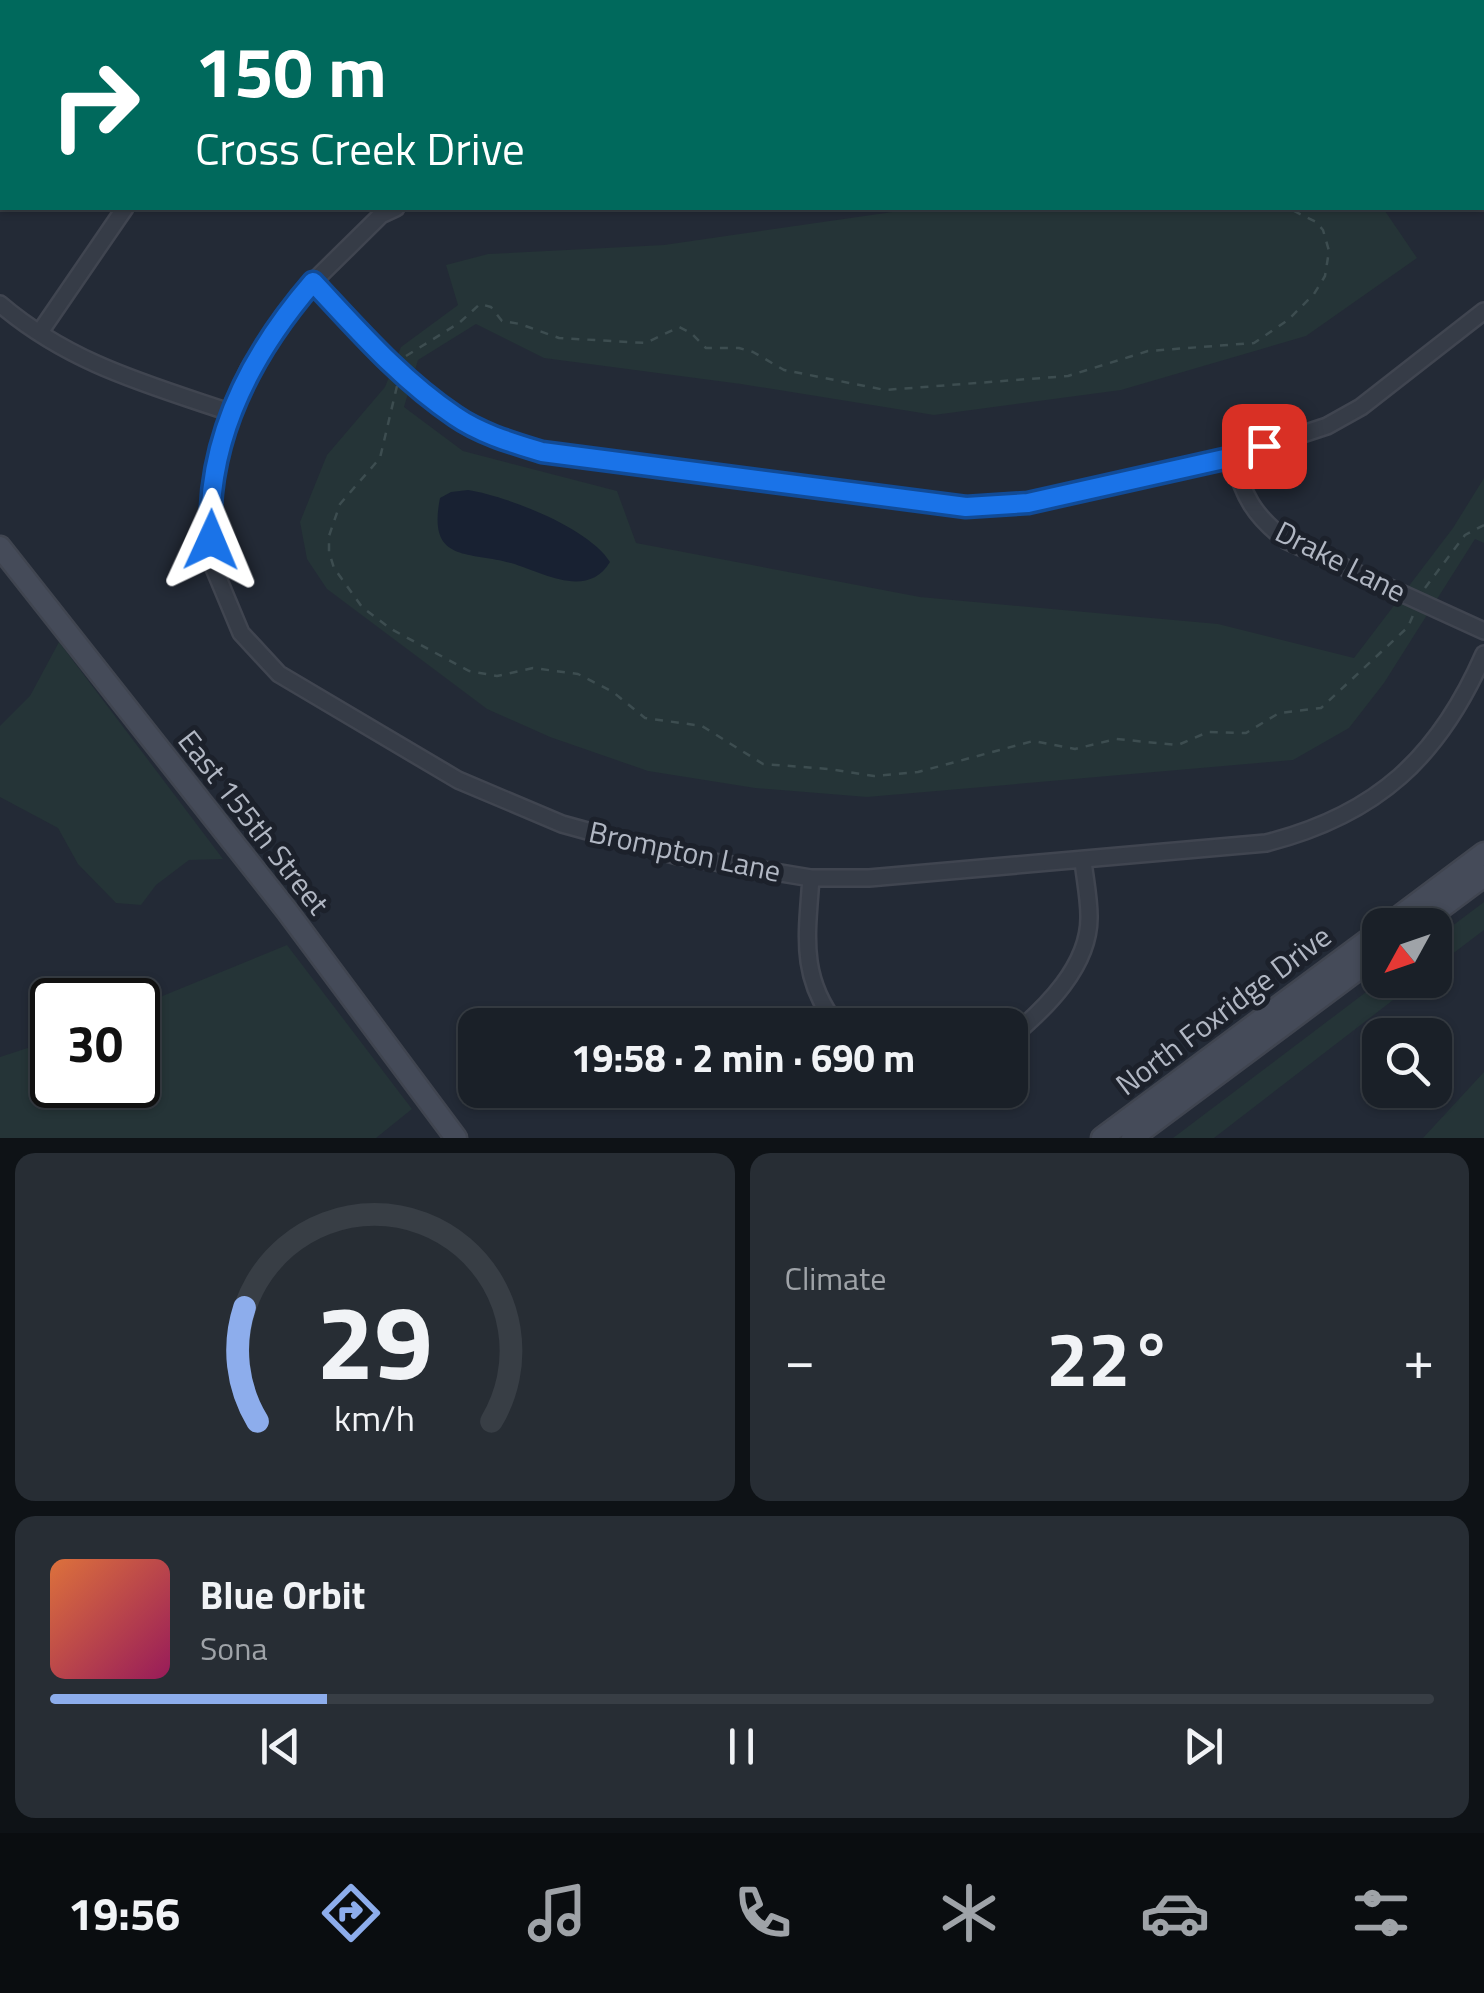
<!DOCTYPE html>
<html lang="en">
<head>
<meta charset="utf-8">
<style>
	body { margin:0; font-family:"Titillium Web",sans-serif; background:#272d34; color:#f1f3f6; height:100vh; display:flex; flex-direction:column; font-size:38px; white-space:nowrap }
	* { box-sizing:border-box; margin:0 }
	p { font-size:32px; color:#9fa3a8 }
	.icon { flex:none; width:55px; height:55px; fill:none; stroke:currentColor; stroke-width:2; stroke-linecap:round; stroke-linejoin:round }
	.map { position:relative; height:1138px; overflow:hidden }
	.drawer { display:flex; flex-direction:column; gap:15px; padding:15px; background:#0e1216; flex:1 }
	.drawer>* { flex:none }
	.hud { position:absolute; left:0px; top:0px; width:1485px; height:210px; box-shadow:0 2px 8px #0004,0 0 0 2px #383e45; background:#00695c; color:#fff; overflow:hidden }
	.needle { width:65px; rotate:230deg }
	.buttons { position:absolute; left:1362px; top:908px; display:grid; gap:20px }
	.buttons a { display:grid; place-items:center; width:90px; height:90px; border-radius:20px; background:#1a2028; box-shadow:0 2px 8px #0004,0 0 0 2px #383e45; font-size:50px }
	.speed { position:absolute; left:30px; top:978px; display:flex; gap:20px; font-size:50px; font-weight:700; text-align:center }
	.speed>* { display:grid; place-content:center; width:130px; height:130px; border-radius:50%; background:#1a2028; box-shadow:0 2px 8px #0004,0 0 0 2px #383e45; line-height:1 }
	.speed .limit { border:5px solid #111; border-radius:15px; background:#fff; color:#111 }
	.pin { position:absolute; display:grid; place-items:center; width:85px; height:85px; color:#fff; margin:-42px; border-radius:20px; box-shadow:0 5px 15px #0006 }
	.me { position:absolute; width:110px; margin:-55px; rotate:1deg; stroke-linejoin:round; filter:drop-shadow(0 0 8px #0008) }
	.turn { display:flex; align-items:center; gap:35px; height:210px; padding:0 30px; font-size:45px }
	.turn .icon { width:130px; height:130px; stroke-width:2.5 }
	.turn b { display:block; font-size:70px; line-height:85px }
	.big { font-size:75px; font-weight:700; line-height:1.1 }
	.drawer .card { flex:1; display:flex; flex-direction:column; justify-content:center; gap:15px; min-width:0; padding:0 35px; border-radius:20px; background:#272d34 }
	.drawer .dial { align-items:center; gap:0 }
	.dial svg { height:260px; overflow:visible; fill:none; stroke:#383e45; stroke-width:7; stroke-linecap:round; text-anchor:middle }
	.dial text { fill:#f1f3f6; stroke:none }
	.song { display:flex; align-items:center; gap:30px }
	.cover { width:120px; height:120px; border-radius:15px; background:linear-gradient(135deg,hsl(20 70% 55%),hsl(330 70% 35%)) }
	.played { height:10px; border-radius:5px; background:linear-gradient(90deg,#8dadec 20%,#383e45 20%) }
	.keys { display:flex; justify-content:space-around; direction:ltr }
	.heat { display:flex; justify-content:space-between; align-items:center; font-size:55px; direction:ltr }
	.drawer .tiles { flex:1; display:grid; gap:15px; grid-template-columns:1fr 1fr }
	.card:last-child { grid-column:span 2 }
	.trip { position:absolute; left:458px; top:1008px; width:570px; height:100px; border-radius:20px; background:#1a2028; box-shadow:0 2px 8px #0004,0 0 0 2px #383e45; font-weight:700; line-height:100px; text-align:center }
	.dock { display:flex; height:160px; justify-content:space-around; align-items:center; background:#0a0d10; color:#9fa3a8 }
	.dock .icon { width:70px; height:70px }
	.dock .on { color:#8dadec }
	.dock b { font-size:45px; color:#f1f3f6 }
	.map>svg:first-child { display:block }
	.green { fill:#253437 }
	.water { fill:#182132 }
	.lines { fill:none; stroke-linecap:round; stroke-linejoin:round }
	.street-casing { stroke:#404550; stroke-width:20 }
	.secondary-casing { stroke:#404550; stroke-width:25 }
	.path { stroke:#3d4d50; stroke-width:2.5; stroke-dasharray:8 8; stroke-linecap:butt }
	.street { stroke:#363c47; stroke-width:15 }
	.secondary { stroke:#454b59; stroke-width:20 }
	.route-casing { stroke:#114b97; stroke-width:25 }
	.route { stroke:#1a73e8; stroke-width:18 }
	.labels { text-anchor:middle; dominant-baseline:central; stroke-width:10; stroke-linejoin:round; paint-order:stroke }
	.street-label { font-size:30px; fill:#b1b7c3; stroke:#1c212b }
</style>
</head>
<body>
<div class="map">
<svg width="1484" height="1138" viewBox="0 0 1484 1138">
	<rect width="100%" height="100%" fill="#232a36"/>
	<!-- green -->
	<path class="green" d="M920,208h463l34,50 -111,78 -185,54 -187,25 -193,-31 -197,-26 -68,-34 -58,36 -14,47 59,44 154,40 19,52 284,54 298,27 136,34 99,-130 31,-50v65l-9,-4 -91,144 -35,45 -56,32 -426,37 -112,-9 -107,-17 -98,-34 -63,-28 -160,-120 -20,-30 -7,-37 27,-67 58,-68 16,-40 57,-42 -12,-40 42,-11 176,-9z
		M59,642l164,217 -34,1 -33,25 -15,20 -25,-2 -38,-39 -20,-36 -58,-31v-71l30,-30z
		M1484,902v28l-49,37v-28z
		M287,945l125,164 -36,29h-376v-81l52,-17v45h86v-79z
		M1382,980h37l-205,158h-41z
		M1484,1072v66h-61z"/>
	<!-- water -->
	<path class="water" d="M0,0h804l-802,2v112z
		M468,490c39,6 121,38 142,72 -23,38 -68,10 -99,1 -43,-12 -84,0 -71,-65l11,-6z"/>
	<g class="lines">
		<!-- street casing -->
		<g class="street-casing">
			<path id="street" d="M1482,114h2
				M396,208l-15,7 -68,67 -30,34 -34,53 -20,43 -14,59 -6,42 4,53 28,67 38,41 179,106 104,44 116,32 133,22h58l397,-35c111,-28 173,-86 218,-189
				M313,282c44,47 88,98 142,134 25,18 58,27 87,36l425,55 61,-4 57,-13 148,-33 94,-31 34,-19 123,-96
				M0,304c69,59 146,80 229,108
				M40,332l85,-124
				M1233,457c10,39 21,59 54,84l197,90
				M811,878c-4,57 -12,99 26,147
				M1010,1038c35,-29 80,-72 79,-122 0,-18 -4,-37 -6,-55"/>
		</g>
		<!-- secondary casing -->
		<g class="secondary-casing">
			<path id="secondary" d="M0,547l287,364 169,227
				M1388,925l96,-72
				M1418,925l66,-49
				M1102,1138l278,-207
				M1132,1138l248,-185"/>
		</g>
		<!-- path -->
		<path class="path" d="M1362,2l4,-2
			M406,356l53,-33 21,-19 11,3 11,14 18,3 39,14 87,5 33,-16 12,6 15,15h33l14,4 31,18 101,20 183,-14 80,-25 106,-8 34,-23 26,-26 11,-18 4,-25 -6,-21 -7,-8 -28,-14
			M397,386l-17,72 -40,46 -11,32v16l5,16 28,39 29,22 78,42 28,5 36,-8 45,6 35,18 32,26 57,8 61,38 66,5 45,7 44,-4 115,-31 42,8 41,-10 62,6 30,-13 38,1 33,-20 42,-5 87,-81 6,-14
			M1425,588l40,-53 19,-10"/>
		<!-- street -->
		<use href="#street" class="street"/>
		<!-- secondary -->
		<use href="#secondary" class="secondary"/>
	</g>
	<g class="lines">
		<!-- route casing -->
		<g class="route-casing">
			<path id="route" d="M211,540c-6,-99 39,-185 102,-258 44,47 88,98 142,134 26,18 58,27 87,36l424,55 62,-4 205,-46 31,-11"/>
		</g>
		<!-- route -->
		<use href="#route" class="route"/>
	</g>
	<g class="labels">
		<!-- street labels -->
		<g class="street-label">
			<text transform="translate(1341 561) rotate(27)">Drake Lane</text>
			<text transform="translate(254 822) rotate(52)">East 155th Street</text>
			<text transform="translate(685 851) rotate(12)">Brompton Lane</text>
			<text transform="translate(1223 1010) rotate(-37)">North Foxridge Drive</text>
		</g>
	</g>
</svg>
<div class="buttons">
<a><svg class="needle" viewBox="-14 -14 28 28"><path d="M0-13l5 13h-10z" fill="#e53935"/><path d="M0 13l5-13h-10z" fill="#9fa3a8"/></svg></a>
<a><svg class="icon" aria-label="search" viewBox="0 0 24 24"><circle cx="10" cy="10" r="6"/><path d="M15 15l6 6"/></svg></a>
</div>
<div class="speed"><div class="limit">30</div></div>
<div class="pin" style="left:1264px;top:446px;background:#d93025"><svg class="icon" aria-label="arrive" viewBox="0 0 24 24"><path d="M6 21V4h12l-3 4 3 4H6"/></svg></div>
<svg class="me" style="left:211px;top:540px" viewBox="-20 -20 40 40"><path d="M0-17L14 15 0 8-14 15z" fill="#1a73e8" stroke="#fff" stroke-width="4"/></svg>
<div class="trip">19:58 · 2 min · 690 m</div>
<div class="hud">
<div class="turn"><svg class="icon" aria-label="right" viewBox="0 0 24 24"><path d="M7 20v-9h11M14 6l5 5-5 5"/></svg><div><b>150 m</b>Cross Creek Drive</div></div>
</div>
</div>
<section class="drawer">
<div class="tiles">
<div class="card dial"><svg viewBox="0 0 100 80">
<path d="M14 69A42 42 0 1 1 86 69"/>
<path d="M14 69A42 42 0 0 1 10 34" stroke="#8dadec"/>
<text x="50" y="56" font-size="32" font-weight="700">29</text>
<text x="50" y="72" font-size="11">km/h</text>
</svg></div>
<div class="card"><p>Climate</p>
<div class="heat"><a>−</a><b class="big">22°</b><a>+</a></div>
</div>
<div class="card">
<div class="song"><i class="cover"></i><div><b>Blue Orbit</b><p>Sona</p></div></div>
<div class="played"></div>
<div class="keys"><svg class="icon" aria-label="previous" viewBox="0 0 24 24"><path d="M18 5L8 12l10 7zM5 5v14"/></svg><svg class="icon" aria-label="pause" viewBox="0 0 24 24"><path d="M8 5v14M16 5v14"/></svg><svg class="icon" aria-label="next" viewBox="0 0 24 24"><path d="M6 5l10 7-10 7zM19 5v14"/></svg></div>
</div>
</div>
</section>
<nav class="dock">
<b>19:56</b>
<svg class="icon on" aria-label="directions" viewBox="0 0 24 24"><path d="M12 3l9 9-9 9-9-9zM9 14v-3h6M13 9l2 2-2 2"/></svg>
<svg class="icon" aria-label="music" viewBox="0 0 24 24"><path d="M9 18V5l10-2v13"/><circle cx="6" cy="18" r="3"/><circle cx="16" cy="16" r="3"/></svg>
<svg class="icon" aria-label="phone" viewBox="0 0 24 24"><path d="M5 4h4l2 5-3 2q2 4 5 5l2-3 5 2v4C11 20 4 13 5 4z"/></svg>
<svg class="icon" aria-label="climate" viewBox="0 0 24 24"><path d="M12 3v18M4 7l16 10M4 17L20 7"/></svg>
<svg class="icon" aria-label="car" viewBox="0 0 24 24"><path d="M5 17H2v-5l4-1 3-4h7l3 4 3 1v5h-3M9 17h6M6 11h13"/><circle cx="7" cy="17" r="2"/><circle cx="17" cy="17" r="2"/></svg>
<svg class="icon" aria-label="filters" viewBox="0 0 24 24"><path d="M4 7h16M4 17h16"/><circle cx="9" cy="7" r="2"/><circle cx="15" cy="17" r="2"/></svg>
</nav>
</body>
</html>
